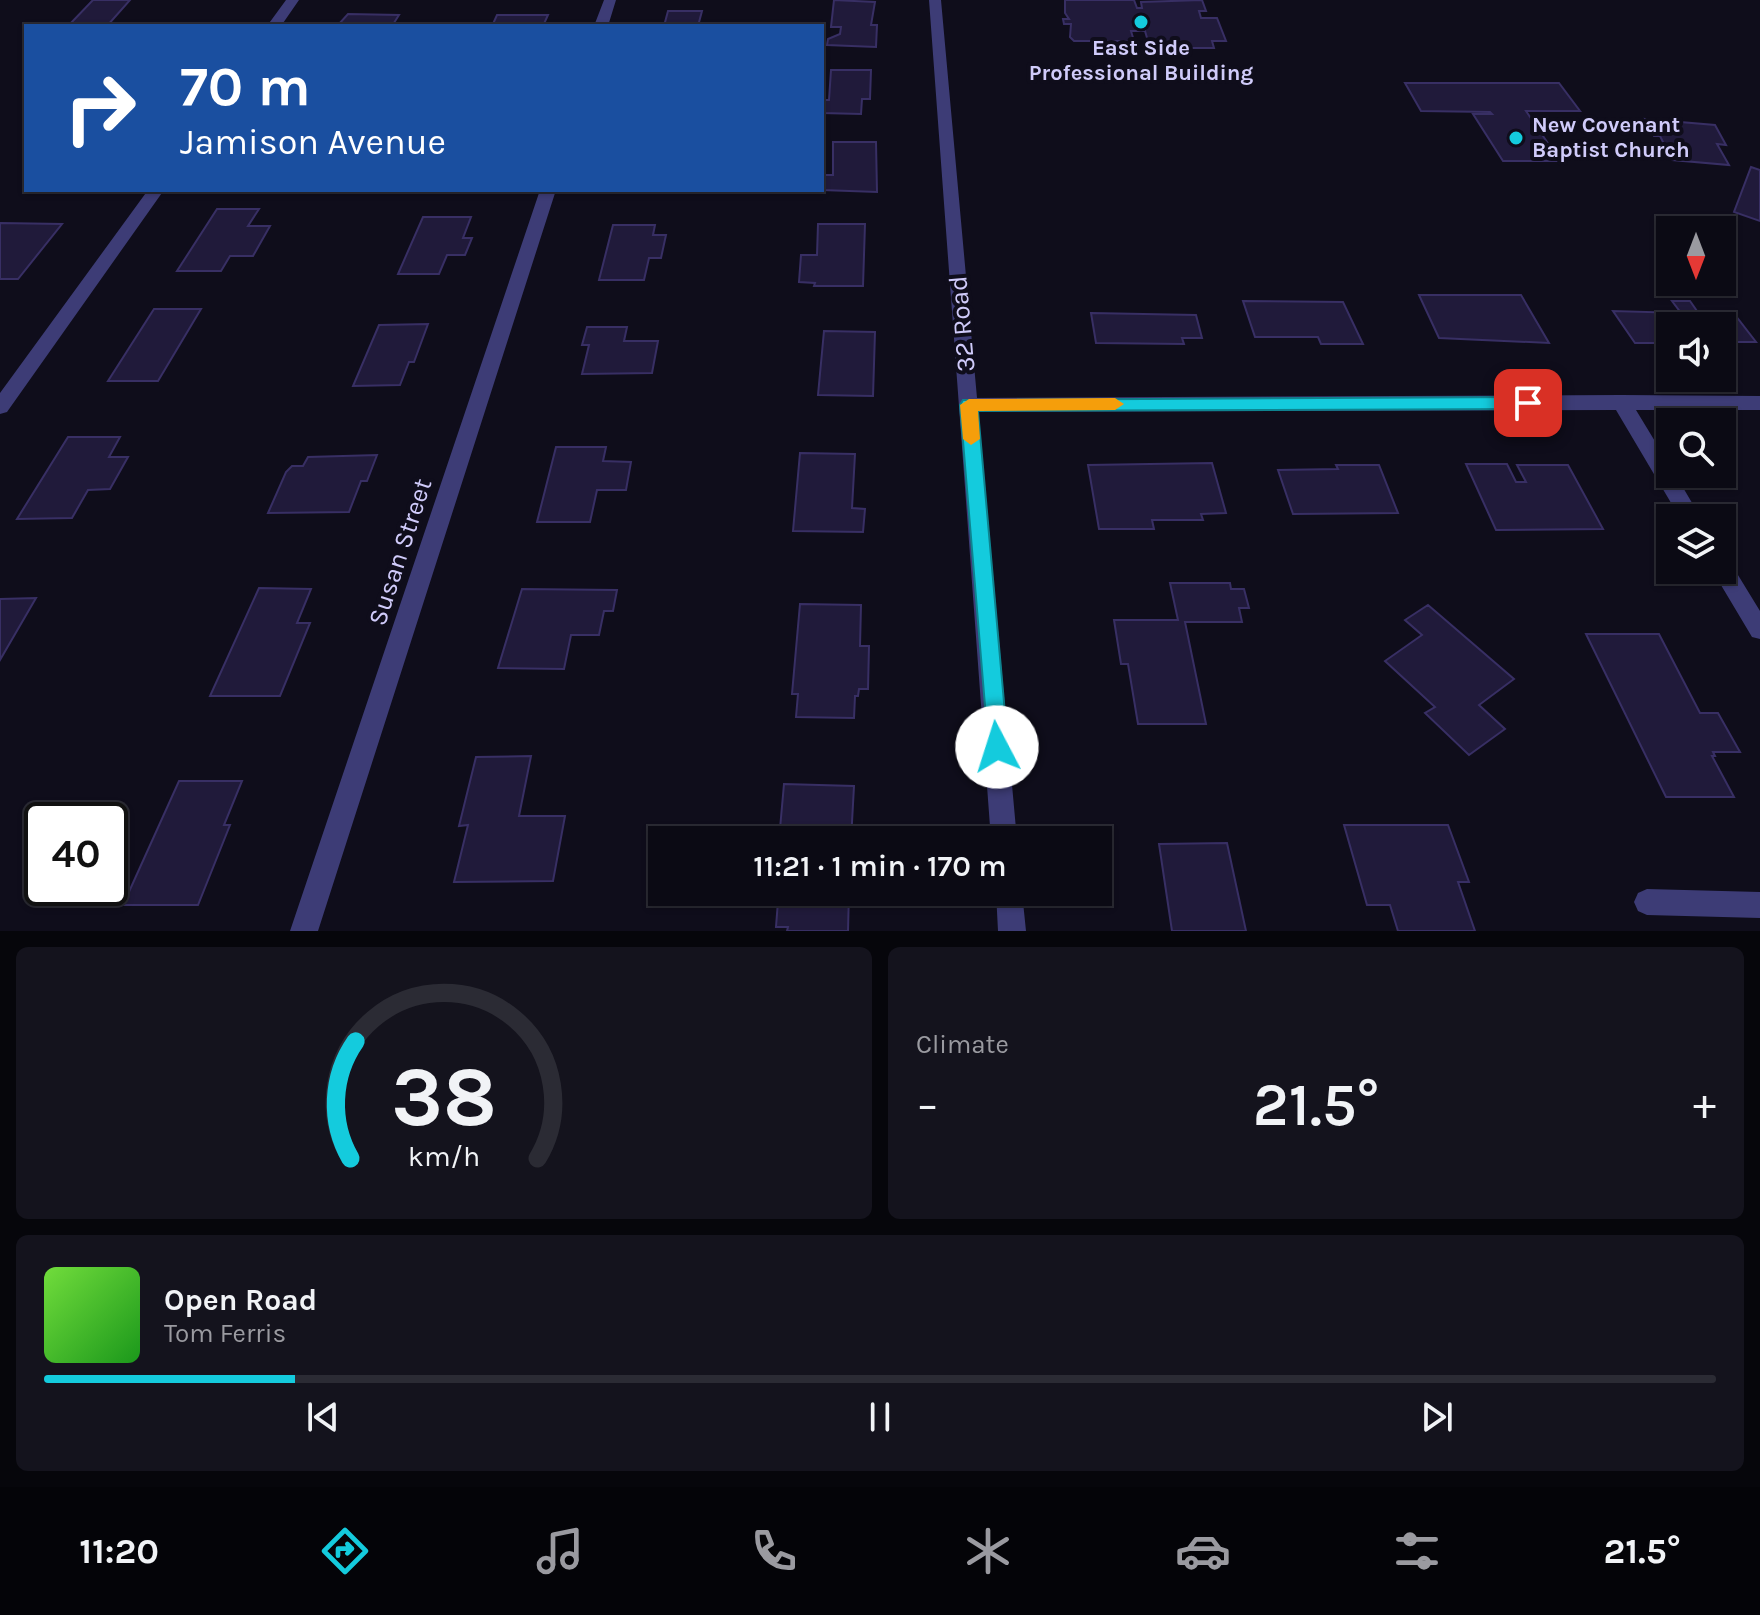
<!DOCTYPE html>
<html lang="en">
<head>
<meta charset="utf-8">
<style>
	body { margin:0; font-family:Karla,sans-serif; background:#14131d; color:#f1f3f6; height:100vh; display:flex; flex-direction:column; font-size:30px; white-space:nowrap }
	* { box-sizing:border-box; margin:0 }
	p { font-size:26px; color:#9a9aa0 }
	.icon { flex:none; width:44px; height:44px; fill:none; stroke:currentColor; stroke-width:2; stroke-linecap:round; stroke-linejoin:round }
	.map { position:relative; height:931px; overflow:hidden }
	.panel { display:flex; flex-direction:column; gap:16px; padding:16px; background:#06060b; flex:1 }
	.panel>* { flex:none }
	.banner { position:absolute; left:24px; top:24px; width:800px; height:168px; border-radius:0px; box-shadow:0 2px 6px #0004,0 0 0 2px #2b2b34; background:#1a4fa0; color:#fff; overflow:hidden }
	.needle { width:52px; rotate:180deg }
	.controls { position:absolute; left:1656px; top:216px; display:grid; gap:16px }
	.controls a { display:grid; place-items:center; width:80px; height:80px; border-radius:0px; background:#0b0a14; box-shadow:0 2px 6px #0004,0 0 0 2px #2b2b34; font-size:40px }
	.speed { position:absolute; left:24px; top:802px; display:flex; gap:16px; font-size:40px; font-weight:700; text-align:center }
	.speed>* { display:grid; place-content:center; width:104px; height:104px; border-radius:50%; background:#0b0a14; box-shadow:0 2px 6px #0004,0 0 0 2px #2b2b34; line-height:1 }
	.speed .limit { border:4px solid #111; border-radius:12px; background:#fff; color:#111 }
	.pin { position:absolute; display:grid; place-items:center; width:68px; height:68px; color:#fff; margin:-34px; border-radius:16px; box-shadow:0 4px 12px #0006 }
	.me { position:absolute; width:88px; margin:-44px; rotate:355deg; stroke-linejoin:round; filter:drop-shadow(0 0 6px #0008) }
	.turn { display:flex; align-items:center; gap:28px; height:168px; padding:0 24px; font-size:36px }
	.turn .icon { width:104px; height:104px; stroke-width:2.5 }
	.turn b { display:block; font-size:56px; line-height:68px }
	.big { font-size:60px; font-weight:600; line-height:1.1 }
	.panel .card { flex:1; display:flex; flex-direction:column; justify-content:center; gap:12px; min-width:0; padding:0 28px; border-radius:12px; background:#14131d }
	.panel .dial { align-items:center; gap:0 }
	.dial svg { height:208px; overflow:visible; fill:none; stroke:#2b2b34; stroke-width:7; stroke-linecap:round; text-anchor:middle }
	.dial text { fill:#f1f3f6; stroke:none }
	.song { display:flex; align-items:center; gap:24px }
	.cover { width:96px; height:96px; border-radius:12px; background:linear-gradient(135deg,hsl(100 70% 55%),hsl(120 70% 35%)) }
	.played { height:8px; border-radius:4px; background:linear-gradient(90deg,#14cbdd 15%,#2b2b34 15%) }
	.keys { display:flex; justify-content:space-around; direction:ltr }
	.heat { display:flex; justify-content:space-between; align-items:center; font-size:44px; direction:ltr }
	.panel .tiles { flex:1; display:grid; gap:16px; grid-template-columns:1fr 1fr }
	.card:last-child { grid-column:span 2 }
	.trip { position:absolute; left:648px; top:826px; width:464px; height:80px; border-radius:0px; background:#0b0a14; box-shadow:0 2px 6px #0004,0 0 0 2px #2b2b34; font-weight:600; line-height:80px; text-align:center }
	.dock { display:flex; height:128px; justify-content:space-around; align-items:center; background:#040408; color:#9a9aa0 }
	.dock .icon { width:56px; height:56px }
	.dock .active { color:#14cbdd }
	.dock b { font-size:36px; color:#f1f3f6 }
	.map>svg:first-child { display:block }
	.building { fill:#201a3a; stroke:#382f64; stroke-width:2 }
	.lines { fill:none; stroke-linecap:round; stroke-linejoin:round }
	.minor { fill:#3d3c76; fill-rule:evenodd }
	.tertiary { fill:#3d3c76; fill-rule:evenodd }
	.route { fill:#14cbdd; stroke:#0d8490; stroke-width:2 }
	.slow { fill:#f59e0b }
	.poi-dot { fill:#14cbdd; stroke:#0f0d1b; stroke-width:3 }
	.labels { text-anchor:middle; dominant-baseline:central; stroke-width:8; stroke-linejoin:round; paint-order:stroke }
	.far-poi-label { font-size:22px; font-weight:bold; fill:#d0cbfa; stroke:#0f0d1b }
	.street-label { font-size:26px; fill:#d0cbfa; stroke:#0f0d1b }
</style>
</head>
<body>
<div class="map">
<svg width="1760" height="931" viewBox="0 0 1760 931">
	<rect width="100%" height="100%" fill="#0f0d1b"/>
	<!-- building -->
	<path class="building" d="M93,0h37l-23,26h-39z
		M834,0l41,2 -4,23h6l-1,22 -49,-2 1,-6 12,-5 1,-7h-10z
		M1065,0h69l3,8h5l-1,-6 61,-2 4,11h-7l2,7h16l9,23h-14l2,7h-64l-5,-17h-14l3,10h-60l-4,-4 1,-13h-7l-1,-5h6l-4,-6z
		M668,11h34l-4,15h-34z
		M348,14l51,1 -7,11 -54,-1z
		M497,15h51l-5,11h-51z
		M831,70h40l-1,29h-8l-1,15 -39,-1v-13h7z
		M1405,83h154l21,28h-54l34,50h-57l-30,-47h19l-2,-2 -69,-1z
		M1645,119l70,6 11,20 -9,-1 12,21 -57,-5 -12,-24h-6z
		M833,142h43l1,50 -55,-2v-15h11z
		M1751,167l9,3v51l-26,-9z
		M217,209h42l-11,17h22l-17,30h-23l-9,15h-44z
		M423,217h48l-8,21h9l-7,17h-18l-8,19h-41z
		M0,223l62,1 -44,55h-18z
		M818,224h47l-2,62h-49l1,-3 -16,-1 2,-27h16z
		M613,225h42l-2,10h13l-5,23h-12l-5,22h-45z
		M1419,295h102l28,48 -110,-5z
		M1243,301l100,1 20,42h-42l-3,-7h-63z
		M1672,301h18l7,10h35l24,31h-34v-16h-52v17h-35l-22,-32 68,2z
		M154,309h47l-43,72h-50z
		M1091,313l105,2 6,23h-20l2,6 -88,-1z
		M428,324l-14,38h-5l-9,23 -47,1 26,-61z
		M587,327h40l-3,14h34l-6,32 -70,1 7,-29h-7z
		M824,331l51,1 -2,64 -55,-1z
		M68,437h52l-11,20h19l-18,32 -22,1 -16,28 -55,1z
		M556,447h50l-3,14 28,1 -5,28h-29l-7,32h-53z
		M800,453l55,1 -3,54 13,1 -2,23 -70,-1z
		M377,455l-10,26h-6l-12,31 -81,1 18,-41 6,-6h11l5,-9z
		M1212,463l14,50 -25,1 2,6h-51l2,9h-55l-11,-64z
		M1466,464h41l9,18h10l-9,-17h51l35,64 -107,1z
		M1336,465h43l19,48 -105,1 -15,-44 60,-1z
		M1170,583h60l1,6h13l5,19h-10l3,14h-57l21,102h-68l-10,-60h-7l-7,-44h64z
		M259,588l52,1 -14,34h13l-30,73h-70z
		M522,589l95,1 -4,21h-9l-5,24h-28l-7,34 -66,-1z
		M36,598l-36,62v-61z
		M800,604l61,1 -1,41h9l-1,43h-9l-1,7h-3l-1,22 -58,-1 2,-23h-6z
		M1428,605l86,74 -35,26 26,24 -36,26 -44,-42 10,-6 -50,-46 37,-26 -17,-15z
		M1586,634h73l41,79h18l22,39h-27l2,4h-3l22,41h-68z
		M531,756l-12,60h46l-12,65 -99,1 14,-57 -9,1 17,-69z
		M179,781h63l-18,44h6l-32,80h-75z
		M784,784l70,2 -3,54h-72z
		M1344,825h104l21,57h-11l17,49h-77l-8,-26h-23z
		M1227,843l19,88h-74l-13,-87z
		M774,892h75l-1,39h-61l1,-4h-12l2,-26h-4z"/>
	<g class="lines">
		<!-- minor -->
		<path class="minor" d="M286,0h13l-18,26h-14z
			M604,0h12l-8,26h-14z
			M148,190h16l-157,222 -7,2v-21z
			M540,190h16l-238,741h-28z
			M1621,395l139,1v14h-124l34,56v8h5l26,44h-21l-64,-108 -647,2 -10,-7 10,-7z
			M1722,559l8,3 30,49v28l-8,-2 -40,-67h10z
			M1647,889l113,3v26l-113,-3 -9,-4 -4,-9 4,-9z"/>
		<!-- tertiary -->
		<path class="tertiary" d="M929,0h12l76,840h-26z
			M996,892h26l4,39h-28z"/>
	</g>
	<!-- route -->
	<path class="route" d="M1528,397l8,6 -8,6 -550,2 30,336 -3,7 -8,3 -8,-3 -29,-349 3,-5z"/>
	<!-- slow -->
	<path class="slow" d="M1115,398l9,6 -9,6 -137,1 2,28 -9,6 -8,-6 -3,-34 9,-6z"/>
	<!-- markers -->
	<g class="poi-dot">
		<circle cx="1141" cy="22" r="8"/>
		<circle cx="1516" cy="138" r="8"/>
	</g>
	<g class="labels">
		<!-- far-poi labels -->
		<g class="far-poi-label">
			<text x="1141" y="48">East Side<tspan x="1141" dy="25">Professional Building</tspan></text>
			<text x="1532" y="125" text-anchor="start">New Covenant<tspan x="1532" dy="25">Baptist Church</tspan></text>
		</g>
		<!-- street labels -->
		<g class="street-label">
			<text transform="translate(962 324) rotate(-95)">32 Road</text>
			<text transform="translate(400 552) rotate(-72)">Susan Street</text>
		</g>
	</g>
</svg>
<div class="controls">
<a><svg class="needle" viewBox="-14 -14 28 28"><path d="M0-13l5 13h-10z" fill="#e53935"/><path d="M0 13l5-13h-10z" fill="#9a9aa0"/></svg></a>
<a><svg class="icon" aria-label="sound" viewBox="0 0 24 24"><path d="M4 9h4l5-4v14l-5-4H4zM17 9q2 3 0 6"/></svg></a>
<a><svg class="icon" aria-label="search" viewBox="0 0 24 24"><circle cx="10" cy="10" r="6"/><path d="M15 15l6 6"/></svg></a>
<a><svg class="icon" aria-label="layers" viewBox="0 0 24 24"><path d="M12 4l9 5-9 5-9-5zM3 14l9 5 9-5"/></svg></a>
</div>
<div class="speed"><div class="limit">40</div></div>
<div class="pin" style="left:1528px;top:403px;background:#d93025"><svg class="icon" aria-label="arrive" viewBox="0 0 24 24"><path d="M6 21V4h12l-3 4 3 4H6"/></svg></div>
<svg class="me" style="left:997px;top:747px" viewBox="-20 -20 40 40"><circle r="19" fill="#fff"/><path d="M0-13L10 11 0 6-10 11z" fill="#14cbdd"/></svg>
<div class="trip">11:21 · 1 min · 170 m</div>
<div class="banner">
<div class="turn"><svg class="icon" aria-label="right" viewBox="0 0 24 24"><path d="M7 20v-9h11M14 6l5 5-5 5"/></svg><div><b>70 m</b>Jamison Avenue</div></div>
</div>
</div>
<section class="panel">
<div class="tiles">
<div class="card dial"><svg viewBox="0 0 100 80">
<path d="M14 69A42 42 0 1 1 86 69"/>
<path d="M14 69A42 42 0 0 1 16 24" stroke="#14cbdd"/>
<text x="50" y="56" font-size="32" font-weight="700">38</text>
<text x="50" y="72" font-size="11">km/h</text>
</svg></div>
<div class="card"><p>Climate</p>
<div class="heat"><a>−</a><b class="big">21.5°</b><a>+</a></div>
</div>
<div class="card">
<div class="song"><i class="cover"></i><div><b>Open Road</b><p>Tom Ferris</p></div></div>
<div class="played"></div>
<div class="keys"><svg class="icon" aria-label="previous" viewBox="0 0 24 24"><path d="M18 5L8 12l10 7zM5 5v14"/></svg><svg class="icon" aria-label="pause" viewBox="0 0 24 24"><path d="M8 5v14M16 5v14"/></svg><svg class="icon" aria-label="next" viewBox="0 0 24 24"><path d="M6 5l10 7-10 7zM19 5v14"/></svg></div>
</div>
</div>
</section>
<nav class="dock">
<b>11:20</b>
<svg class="icon active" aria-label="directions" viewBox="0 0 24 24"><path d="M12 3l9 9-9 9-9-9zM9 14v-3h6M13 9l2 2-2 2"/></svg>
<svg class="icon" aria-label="music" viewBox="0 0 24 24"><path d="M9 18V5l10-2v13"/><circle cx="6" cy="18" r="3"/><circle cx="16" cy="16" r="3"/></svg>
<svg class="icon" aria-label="phone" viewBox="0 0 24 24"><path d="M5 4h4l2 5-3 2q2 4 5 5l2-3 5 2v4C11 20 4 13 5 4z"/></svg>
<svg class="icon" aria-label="climate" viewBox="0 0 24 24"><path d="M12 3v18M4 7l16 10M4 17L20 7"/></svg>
<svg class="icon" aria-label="car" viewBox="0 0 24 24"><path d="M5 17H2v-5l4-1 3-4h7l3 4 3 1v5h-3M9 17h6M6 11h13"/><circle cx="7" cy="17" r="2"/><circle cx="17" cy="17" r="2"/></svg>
<svg class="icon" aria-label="filters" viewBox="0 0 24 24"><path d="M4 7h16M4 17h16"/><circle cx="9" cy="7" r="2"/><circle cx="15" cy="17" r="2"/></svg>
<b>21.5°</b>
</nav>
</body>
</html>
